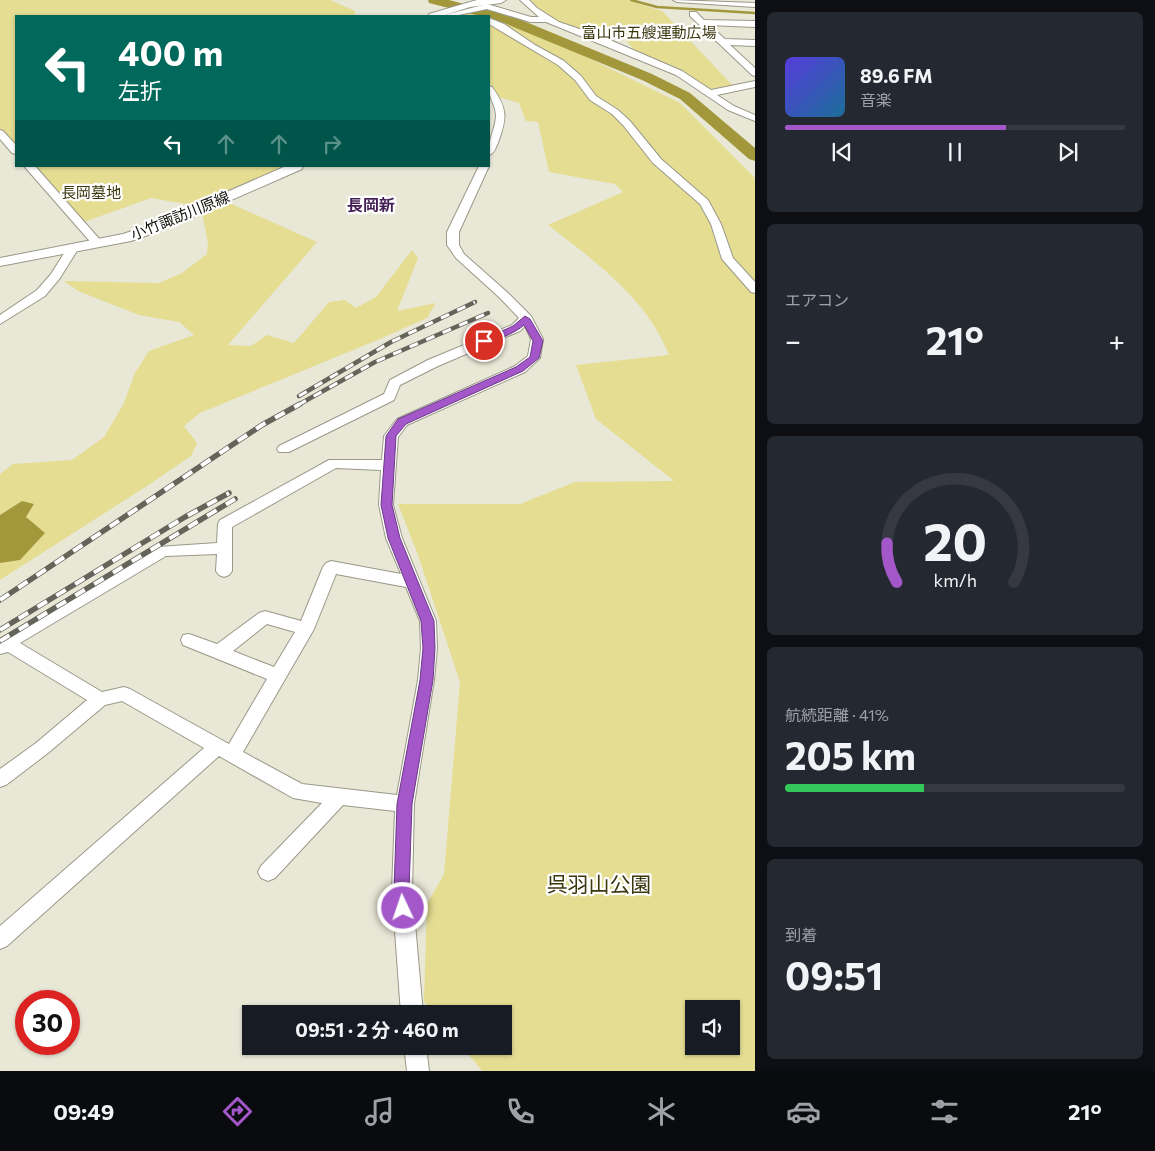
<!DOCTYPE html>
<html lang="ja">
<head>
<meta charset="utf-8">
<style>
	body { margin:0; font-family:Commissioner,"Noto Sans JP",sans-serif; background:#242831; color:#f1f3f6; height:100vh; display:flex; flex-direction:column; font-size:19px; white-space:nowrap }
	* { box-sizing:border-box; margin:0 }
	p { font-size:16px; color:#9ea1a6 }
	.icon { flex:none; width:28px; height:28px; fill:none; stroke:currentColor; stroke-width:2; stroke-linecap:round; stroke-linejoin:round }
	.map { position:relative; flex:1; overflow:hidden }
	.panel { display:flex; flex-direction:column; gap:12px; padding:12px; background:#0d0f14; width:400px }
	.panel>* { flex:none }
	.banner { position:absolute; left:15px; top:15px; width:475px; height:152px; border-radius:0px; box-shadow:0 1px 4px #0004; background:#00695c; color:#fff; overflow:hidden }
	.controls { position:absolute; left:685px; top:1000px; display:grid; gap:10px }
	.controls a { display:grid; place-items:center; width:55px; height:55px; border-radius:0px; background:#171b24; box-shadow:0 1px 4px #0004; font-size:25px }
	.speed { position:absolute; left:15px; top:990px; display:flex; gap:10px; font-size:25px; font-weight:700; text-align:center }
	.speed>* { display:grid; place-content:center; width:65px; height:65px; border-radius:50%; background:#171b24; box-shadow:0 1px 4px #0004; line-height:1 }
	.speed .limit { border:8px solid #d22; background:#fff; color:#111 }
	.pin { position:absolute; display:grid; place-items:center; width:42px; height:42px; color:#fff; margin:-21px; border:2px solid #fff; border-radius:50%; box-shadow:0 1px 5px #0007 }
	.me { position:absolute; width:55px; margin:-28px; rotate:357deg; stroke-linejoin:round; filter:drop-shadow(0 0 4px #0008) }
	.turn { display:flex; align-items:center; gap:18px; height:105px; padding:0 20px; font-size:22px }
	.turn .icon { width:65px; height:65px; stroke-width:2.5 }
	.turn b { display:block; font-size:35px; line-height:42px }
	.lanes { display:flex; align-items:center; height:48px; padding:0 20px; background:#0003; justify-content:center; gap:25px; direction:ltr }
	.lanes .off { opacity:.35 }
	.big { font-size:38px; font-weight:700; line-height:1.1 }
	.panel .card { flex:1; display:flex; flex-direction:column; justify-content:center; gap:8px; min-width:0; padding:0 18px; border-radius:8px; background:#242831 }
	.panel .dial { align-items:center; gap:0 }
	.dial svg { height:130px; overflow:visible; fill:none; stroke:#363941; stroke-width:7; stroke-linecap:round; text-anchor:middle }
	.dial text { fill:#f1f3f6; stroke:none }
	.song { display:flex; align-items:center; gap:15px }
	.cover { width:60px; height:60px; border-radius:8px; background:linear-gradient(135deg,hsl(250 70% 55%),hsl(200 70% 35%)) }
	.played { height:5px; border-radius:2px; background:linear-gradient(90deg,#a457c9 65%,#363941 65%) }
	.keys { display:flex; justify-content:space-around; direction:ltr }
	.heat { display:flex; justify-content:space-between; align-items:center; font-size:28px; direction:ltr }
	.charge { height:8px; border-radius:4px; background:linear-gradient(90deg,#34c759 41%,#363941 0) }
	.trip { position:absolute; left:242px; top:1005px; width:270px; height:50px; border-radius:0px; background:#171b24; box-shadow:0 1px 4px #0004; font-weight:700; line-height:50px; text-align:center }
	.menu { display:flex; height:80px; justify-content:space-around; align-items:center; background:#090b0e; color:#9ea1a6 }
	.menu .icon { width:35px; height:35px }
	.menu .active { color:#a457c9 }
	.menu b { font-size:22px; color:#f1f3f6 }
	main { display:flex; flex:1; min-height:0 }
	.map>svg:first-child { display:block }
	.green { fill:#e4dd92; fill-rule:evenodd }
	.water { fill:#a2983b }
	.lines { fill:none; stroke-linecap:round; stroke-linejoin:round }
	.stream { stroke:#a2983b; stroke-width:2.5 }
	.river { fill:#a2983b; fill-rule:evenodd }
	.minor-casing { stroke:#9a9889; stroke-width:2 }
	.major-casing { stroke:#9a9889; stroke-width:2 }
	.minor { fill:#fff; fill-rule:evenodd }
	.major { fill:#fff; fill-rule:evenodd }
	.rail-far1-casing { stroke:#65645a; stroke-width:4.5 }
	.rail-casing { stroke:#65645a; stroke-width:5.5 }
	.rail-far1 { stroke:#fff; stroke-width:3; stroke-dasharray:9; stroke-linecap:butt }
	.rail { stroke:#fff; stroke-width:4; stroke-dasharray:11; stroke-linecap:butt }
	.route { fill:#a457c9; stroke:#6b3983 }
	.labels { text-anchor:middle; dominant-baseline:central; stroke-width:4.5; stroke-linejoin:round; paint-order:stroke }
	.far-park-label { font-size:15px; fill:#3b370f; stroke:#fff }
	.far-street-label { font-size:15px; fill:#0f0e09; stroke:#fff }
	.far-neighbourhood-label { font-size:16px; font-weight:bold; fill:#431e55; stroke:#fff }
	.near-park-label { font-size:21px; fill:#3b370f; stroke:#fff }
</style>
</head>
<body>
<main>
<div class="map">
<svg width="755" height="1071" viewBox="0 0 755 1071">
	<rect width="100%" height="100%" fill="#e9e8d7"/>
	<!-- green -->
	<path class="green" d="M0,0h330l25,11v5h-339v131l-16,-18z
		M531,0h96l35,11 72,76 -24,2 -18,-12 -56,-25 -18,-21 -31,2 -8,-2 -34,-15z
		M475,11l35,10 42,19 128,63 75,75v893h-273l-20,-25h42v-32h-70l-10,-13 3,-97 17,-30 16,-192 -42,-127 -20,-51h122l55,-22 99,-1 -78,-62 -20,-54 93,-10c-4,-10 -9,-19 -14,-28 -26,-41 -69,-73 -107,-102l75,-33 -8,-8 -66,-12 -11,-50 -12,-1 -7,-18 -20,-6 -10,-14v-67h-33zM694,1009h37v37h-37z
		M34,166h253l-90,40 -46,-8 -67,24z
		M227,202l90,40 -89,103 23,1 16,-11 27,8 35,-41 16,-2 11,8 20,-11 36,-47 6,8 -21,53 39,-8 -9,15 -47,21 -180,74 -16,13 13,17 -6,13 -44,30 -147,94v-17l20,-3 6,-43 8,-13 -12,-3 -22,14v-41l13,-10 59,-4 32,-23 19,-32 12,-32 14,-22 45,-16 -15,-13 -40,-7 -61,-24 -14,-10 95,2 23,-10 25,-19 1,-11 -6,-30z"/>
	<!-- water -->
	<path class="water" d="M22,501l12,3 -8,13 19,16 -25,27 -20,3v-48z"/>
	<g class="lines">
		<!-- stream -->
		<path class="stream" d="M631,0l26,7 98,6"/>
		<!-- river -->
		<path class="river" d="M428,0h21l65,17 138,57 38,19 65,55v13l-6,-2 -69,-60 -38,-19 -138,-57 -15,-4v-3h-9l-51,-13z"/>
		<!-- minor casing -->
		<g class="minor-casing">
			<path id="minor" d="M520,0h9l8,8 22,14 44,15 79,34 29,19 44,-9v6l-38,8 17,11 21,9v6l-27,-11 -52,-35 -130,-53h-16l-43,-13 -33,7h-13l46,-12 44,13h8z
				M673,0l82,3v4l-78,-5z
				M690,12h6l8,8 51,1v6l-46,-2 16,14 30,1v6l-25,-1 25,23v8l-3,-1 -62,-59z
				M489,18l15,6 31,21 29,16 17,15 15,20 22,14 12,11 31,38 47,41 13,24 12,34 22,24v11l-4,-1 -29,-33 -11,-35 -11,-20 -47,-41 -30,-38 -11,-11 -22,-14 -15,-20 -17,-15 -69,-41z
				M489,86l3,1c16,22 15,31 6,56 -3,5 -3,10 -9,12 -1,-17 6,-24 7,-39 0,-11 -8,-19 -7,-30z
				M0,130l3,1 13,14v9l-4,-1 -12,-14z
				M489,165v1l-30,66v13l5,9 44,39 23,23 12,23 -3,19 -15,14 -118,53 -9,12 -5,68 9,33 34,83 1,27 -3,32 -20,124 -2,86 11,124h-22l-9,-124 3,-79 -52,-6 -68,73 -7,3 -7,-3 -3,-6 3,-6 61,-63 -29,-5 -74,-42 -212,190 -7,3v-23l204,-178 -82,-47 -17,4 -57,48 -42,32 -6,2v-18l36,-26 51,-43 -79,-48 -8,2v-15l158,-92 59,-4 1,-19 2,-4 109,-60h53l2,-24 13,-17 118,-53 13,-10 3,-17 -6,-13 -5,5 -82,35 -38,19 -6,15 -105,52h-10l-2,-3 2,-3 105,-52 6,-14 38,-20 84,-35 7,-7 -19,-20 -44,-40 -9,-13v-13l32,-66zM336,468l45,2 -2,35 7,33 15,36 -70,-13 -5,2 -3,4 -22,54 -36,-10 -6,2 -42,31 -28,-10 -6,1 -2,5 2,5 84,34 -38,65 -99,-55 -6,-2 -22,5 -82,-49 146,-87 51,-2 -1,17 3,4 5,2 5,-2 3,-4v-44zM336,574l70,13 14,34 1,27 -3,32 -21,115 -95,-11 -59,-32 71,-123zM267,624l28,8 -21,35 -41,-16z
				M24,166h11l67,76 2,2 -2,2h-8z
				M72,246l6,3 -18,29 -15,18 -45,28v-9l37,-25 14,-16 17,-27z
				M404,1046h22l3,25h-22z"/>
		</g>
		<!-- major casing -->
		<g class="major-casing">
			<path id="major" d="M477,0h29l-5,3 -31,4 -28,9h-14l1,-2z
				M286,166h17l-1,3 -134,59 -37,13 -131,25v-8l123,-24 35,-12z"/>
		</g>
		<!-- minor -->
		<use href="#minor" class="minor"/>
		<!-- major -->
		<use href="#major" class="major"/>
		<!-- rail-far1 casing -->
		<g class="rail-far1-casing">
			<path id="rail-far1" d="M299,396l92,-54 84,-40
				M298,405l77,-43 113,-49"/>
		</g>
		<!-- rail casing -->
		<g class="rail-casing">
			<path id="rail" d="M0,600l262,-175 38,-21
				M0,630l185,-113 44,-24
				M0,641l235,-142"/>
		</g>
		<!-- rail-far1 -->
		<use href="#rail-far1" class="rail-far1"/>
		<!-- rail -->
		<use href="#rail" class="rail"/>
	</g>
	<!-- route -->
	<path class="route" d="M525,316l5,3 13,22 -4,17 -16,13 -117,53 -10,12 -4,69 8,33 34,83 1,27 -2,32 -21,124 -3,86 2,18 -2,5 -6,2 -5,-2 -4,-23 3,-86 23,-124 3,-32 -2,-27 -33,-83 -7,-33 5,-69 12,-17 118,-52 14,-10 3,-16 -9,-16c-7,7 -33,19 -43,18l-1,-2 33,-15z"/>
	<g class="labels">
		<!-- far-park labels -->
		<g class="far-park-label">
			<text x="649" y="32">富山市五艘運動広場</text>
			<text x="91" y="192">長岡墓地</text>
		</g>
		<!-- far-street labels -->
		<g class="far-street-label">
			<text transform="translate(180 215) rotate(-22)">小竹諏訪川原線</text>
		</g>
		<!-- far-neighbourhood labels -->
		<g class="far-neighbourhood-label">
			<text x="371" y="204">長岡新</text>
		</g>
		<!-- near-park labels -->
		<g class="near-park-label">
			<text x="599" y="883">呉羽山公園</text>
		</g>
	</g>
</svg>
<div class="controls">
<a><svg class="icon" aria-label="sound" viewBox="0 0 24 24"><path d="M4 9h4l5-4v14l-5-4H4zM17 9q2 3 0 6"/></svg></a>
</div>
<div class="speed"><div class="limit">30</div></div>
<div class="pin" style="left:484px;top:341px;background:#d93025"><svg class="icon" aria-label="arrive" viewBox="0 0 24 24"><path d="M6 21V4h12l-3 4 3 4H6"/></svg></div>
<svg class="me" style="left:403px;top:908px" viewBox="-20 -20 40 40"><circle r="17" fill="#a457c9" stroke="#fff" stroke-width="3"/><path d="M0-11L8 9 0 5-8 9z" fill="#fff"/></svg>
<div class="trip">09:51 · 2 分 · 460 m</div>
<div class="banner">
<div class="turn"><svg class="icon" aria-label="left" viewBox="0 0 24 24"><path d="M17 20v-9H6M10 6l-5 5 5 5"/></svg><div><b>400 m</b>左折</div></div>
<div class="lanes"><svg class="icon" aria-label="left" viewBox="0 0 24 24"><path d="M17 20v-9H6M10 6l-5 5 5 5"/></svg><svg class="icon off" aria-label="ahead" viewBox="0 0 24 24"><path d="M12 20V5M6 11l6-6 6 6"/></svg><svg class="icon off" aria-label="ahead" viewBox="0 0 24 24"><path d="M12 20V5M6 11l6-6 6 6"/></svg><svg class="icon off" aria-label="right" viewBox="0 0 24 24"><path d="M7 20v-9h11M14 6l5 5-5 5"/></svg></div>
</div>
</div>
<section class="panel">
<div class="card">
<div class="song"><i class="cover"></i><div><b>89.6 FM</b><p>音楽</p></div></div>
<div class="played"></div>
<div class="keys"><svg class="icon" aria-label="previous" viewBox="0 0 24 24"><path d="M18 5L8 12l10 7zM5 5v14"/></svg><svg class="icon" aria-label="pause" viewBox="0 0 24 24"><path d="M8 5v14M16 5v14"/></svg><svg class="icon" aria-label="next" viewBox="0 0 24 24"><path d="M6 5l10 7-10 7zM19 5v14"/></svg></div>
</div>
<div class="card"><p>エアコン</p>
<div class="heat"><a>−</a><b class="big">21°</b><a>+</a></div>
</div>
<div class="card dial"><svg viewBox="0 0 100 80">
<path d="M14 69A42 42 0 1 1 86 69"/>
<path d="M14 69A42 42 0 0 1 8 45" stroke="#a457c9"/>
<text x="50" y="56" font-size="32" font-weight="700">20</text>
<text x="50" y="72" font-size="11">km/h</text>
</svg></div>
<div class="card"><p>航続距離 · 41%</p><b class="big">205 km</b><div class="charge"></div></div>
<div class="card"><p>到着</p><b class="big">09:51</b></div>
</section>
</main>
<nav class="menu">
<b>09:49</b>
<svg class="icon active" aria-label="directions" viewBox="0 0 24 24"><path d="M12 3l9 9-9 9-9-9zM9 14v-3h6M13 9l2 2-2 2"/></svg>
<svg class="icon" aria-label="music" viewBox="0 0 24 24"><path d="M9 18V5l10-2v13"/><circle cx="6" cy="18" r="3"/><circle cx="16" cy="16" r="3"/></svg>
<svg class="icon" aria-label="phone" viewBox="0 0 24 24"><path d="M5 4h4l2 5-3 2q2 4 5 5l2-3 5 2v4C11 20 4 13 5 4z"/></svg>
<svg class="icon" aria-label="climate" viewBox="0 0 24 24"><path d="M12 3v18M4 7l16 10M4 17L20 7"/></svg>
<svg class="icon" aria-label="car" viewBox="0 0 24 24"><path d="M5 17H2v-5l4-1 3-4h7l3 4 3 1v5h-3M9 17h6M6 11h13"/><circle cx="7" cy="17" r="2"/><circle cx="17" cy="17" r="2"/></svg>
<svg class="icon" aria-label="filters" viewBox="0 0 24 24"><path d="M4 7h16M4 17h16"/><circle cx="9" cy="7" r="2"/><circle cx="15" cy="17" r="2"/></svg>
<b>21°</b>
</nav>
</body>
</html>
